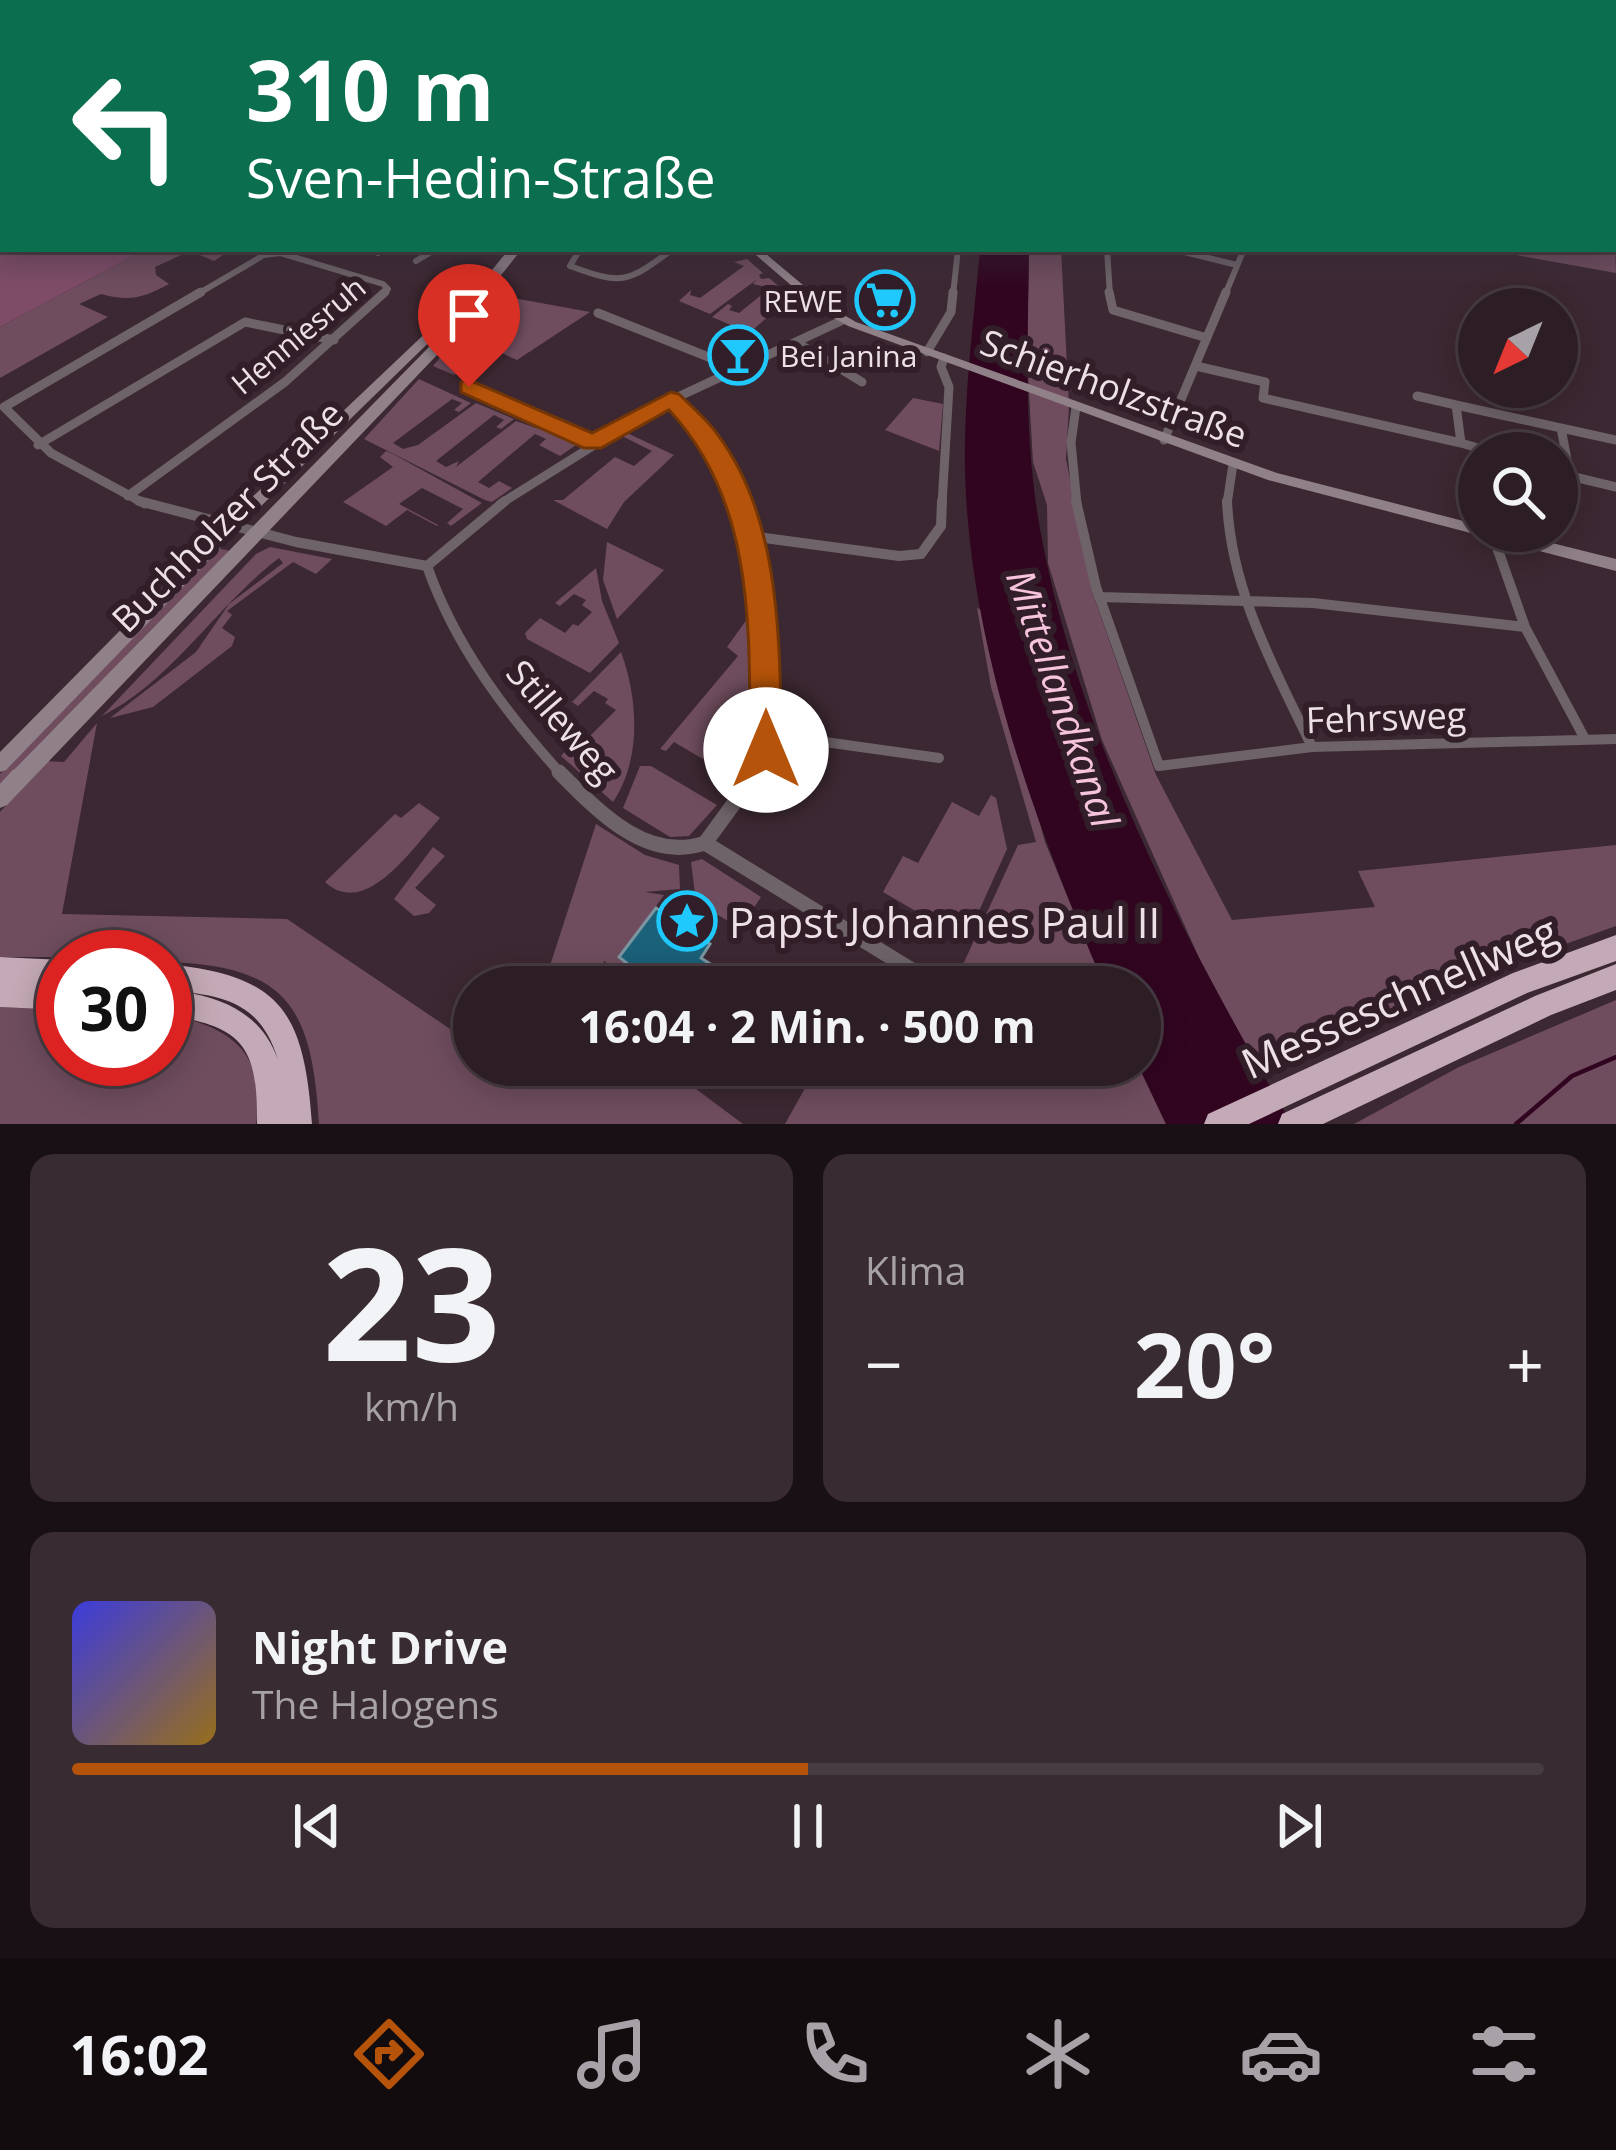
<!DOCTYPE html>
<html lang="de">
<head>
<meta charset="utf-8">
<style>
	body { margin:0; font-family:"Open Sans",sans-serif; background:#392b32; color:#f1f3f6; height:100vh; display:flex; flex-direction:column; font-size:45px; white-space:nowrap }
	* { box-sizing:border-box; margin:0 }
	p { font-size:39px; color:#a7a2a7 }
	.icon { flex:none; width:66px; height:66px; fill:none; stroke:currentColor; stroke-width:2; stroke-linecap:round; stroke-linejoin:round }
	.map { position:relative; height:1124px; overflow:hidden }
	.side { display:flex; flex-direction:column; gap:30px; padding:30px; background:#191015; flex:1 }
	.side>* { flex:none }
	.banner { position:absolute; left:0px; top:0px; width:1617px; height:252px; box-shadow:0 6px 30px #0003,0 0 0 3px #483c43; background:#0b6e4f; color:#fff; overflow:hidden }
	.needle { width:78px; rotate:223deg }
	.tools { position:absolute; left:1458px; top:288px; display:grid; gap:24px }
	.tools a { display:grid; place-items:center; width:120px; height:120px; border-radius:50%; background:#2d1e26; box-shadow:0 6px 30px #0003,0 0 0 3px #483c43; font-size:60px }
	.speed { position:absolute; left:36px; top:930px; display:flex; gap:24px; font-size:60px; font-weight:700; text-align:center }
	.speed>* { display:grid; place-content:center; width:156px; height:156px; border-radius:50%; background:#2d1e26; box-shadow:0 6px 30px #0003,0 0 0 3px #483c43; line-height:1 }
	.speed .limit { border:18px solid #d22; background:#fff; color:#111 }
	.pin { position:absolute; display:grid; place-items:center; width:102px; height:102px; color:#fff; margin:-123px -51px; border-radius:50% 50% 50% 0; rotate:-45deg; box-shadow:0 0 12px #0007 }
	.pin .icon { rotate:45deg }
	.me { position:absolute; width:132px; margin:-66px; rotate:0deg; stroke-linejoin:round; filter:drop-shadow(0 0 9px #0008) }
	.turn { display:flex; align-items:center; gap:42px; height:252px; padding:0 48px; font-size:54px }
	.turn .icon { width:156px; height:156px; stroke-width:2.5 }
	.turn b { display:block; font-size:84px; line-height:102px }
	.big { font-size:90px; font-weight:700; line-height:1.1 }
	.side .card { flex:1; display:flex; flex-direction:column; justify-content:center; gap:18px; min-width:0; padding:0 42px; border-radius:24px; background:#392b32 }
	.side .dial { align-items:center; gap:0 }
	.dial b { font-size:156px; line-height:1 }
	.song { display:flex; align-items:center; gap:36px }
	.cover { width:144px; height:144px; border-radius:18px; background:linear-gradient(135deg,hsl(240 70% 55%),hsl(40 70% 35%)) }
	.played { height:12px; border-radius:6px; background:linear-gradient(90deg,#b45309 50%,#483c43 50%) }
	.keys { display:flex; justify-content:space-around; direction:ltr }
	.heat { display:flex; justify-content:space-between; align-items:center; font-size:66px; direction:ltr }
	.side .tiles { flex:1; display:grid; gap:30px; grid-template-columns:1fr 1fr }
	.card:last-child { grid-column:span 2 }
	.trip { position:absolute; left:453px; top:966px; width:708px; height:120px; border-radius:60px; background:#2d1e26; box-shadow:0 6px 30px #0003,0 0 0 3px #483c43; font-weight:700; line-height:120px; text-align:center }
	.tab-bar { display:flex; height:192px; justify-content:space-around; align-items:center; background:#120c0f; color:#a7a2a7 }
	.tab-bar .icon { width:84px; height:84px }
	.tab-bar .selected { color:#b45309 }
	.tab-bar b { font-size:54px; color:#f1f3f6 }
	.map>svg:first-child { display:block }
	.green { fill:#6f4d5e }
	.forest { fill:#7f4c68 }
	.water { fill:#310520 }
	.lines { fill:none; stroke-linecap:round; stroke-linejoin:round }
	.stream { stroke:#310520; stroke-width:4.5 }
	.building { fill:#1a6179; stroke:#7b96a1; stroke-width:3 }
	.street-far3 { stroke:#6d6368; stroke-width:6 }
	.street-far2 { stroke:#6d6368; stroke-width:9 }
	.street-far1 { stroke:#6d6368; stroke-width:10 }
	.street { stroke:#6d6368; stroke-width:15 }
	.secondary { fill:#908088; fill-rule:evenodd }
	.highway { fill:#c4aab6; fill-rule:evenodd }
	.tram-far1 { stroke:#918189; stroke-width:3 }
	.tram { stroke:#918189; stroke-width:4.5 }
	.route { fill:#b45309; stroke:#753606; stroke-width:3 }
	.labels { text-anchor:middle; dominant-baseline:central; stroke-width:12; stroke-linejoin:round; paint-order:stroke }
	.far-poi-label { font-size:30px; fill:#ede0e6; stroke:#311e28; text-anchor:end }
	.far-street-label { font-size:30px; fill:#ede0e6; stroke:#311e28 }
	.street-label { font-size:36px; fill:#ede0e6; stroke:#311e28 }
	.water-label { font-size:39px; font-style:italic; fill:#f6c4dd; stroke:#311e28 }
	.near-poi-label { font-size:42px; fill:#ede0e6; stroke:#311e28; text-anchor:start }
	.near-street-label { font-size:42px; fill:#ede0e6; stroke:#311e28 }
</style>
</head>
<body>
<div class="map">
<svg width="1616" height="1124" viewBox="0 0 1616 1124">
	<rect width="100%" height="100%" fill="#3c2832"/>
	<!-- green -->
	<path class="green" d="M1614,206l2,67 -133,-24h131z
		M146,249h86l-18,12 -24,-10 -35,16 1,8 13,9c-26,14 -40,18 -68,10l-22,10 29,13 -108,61v-51z
		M1029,249h32l8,156 -3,54 28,138 62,178 76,145 143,-13 -17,-36 258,-26v81l-121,43 -233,106 -62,-115 -98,-220 -54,-177 -1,-58 -14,-43 -6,-104z
		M747,259l16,14 -4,2 2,4 8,-1 26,22 -11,3 -35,30 -37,-16 16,-13 4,2 -3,4 10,3 31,-25 -17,-4 3,-4 -46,34 -31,-13 12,-11 -1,5 10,3 44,-32 -10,-4z
		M492,294l98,18 -73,48 -24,-11 -39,26 -21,-9z
		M419,379l52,24 -12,9 -5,-2 8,-7 -10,-4 -59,44 10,6 15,-4 58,-42 38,16 -13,10 -5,-2 8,-7 -10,-5 -58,46 10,6 13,-6 -3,6 60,-46 63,22 -19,13 -21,-11 7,-6 -11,-5 -57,48 11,6 10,-7 13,7 -20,14 -7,-2 -121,-61z
		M913,398l30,6 -4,47 -54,-21z
		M625,432l49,23 -50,47 -17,27 -54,-29h10l52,-43 19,9 18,-15 -32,-16z
		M386,451l7,3 89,49 -31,23 -4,-3 16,-14 -41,-21 -23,16 39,21 -1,1 -30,-16 -21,16 -43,-24 50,-35 -13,-10z
		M607,542l57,28 -47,49 -14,-39z
		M270,547l62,12 -16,15 -23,-12 -66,49 5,4 -10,13 13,9 -3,9 -79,61 -43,11 86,-66 33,-48 54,-41 -4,-5c-63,48 -107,123 -177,158l154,-162z
		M216,548l15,3 -231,238v-15z
		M596,568l6,33 17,42 -29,30 -63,-34 -2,-6 15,-15 25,15 8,-9 5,2 14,-14 -10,-7 4,-5 -12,-6 -14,12 -5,-3z
		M977,608l5,2 63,232 60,145h-175l11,-21 19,5 58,-126 18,-3 -45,-155z
		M750,615l5,109 -20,54 -61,-36 -8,9 -6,-2 78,-93 -11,-9z
		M621,652c17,46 21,107 -8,150l-52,-46 19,-22 8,4 28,-28 -11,-7 3,-4 -14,-8 -16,15 -6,-4z
		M97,723l-35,191 225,5 187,126v20h190l79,59h-424c-7,-115 -30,-159 -154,-162v-5h-165v-145l46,-51 18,1z
		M640,766h11l66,39 -28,31 -19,1 -47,-29z
		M991,795l5,3 11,51 -38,84 -10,-6 -4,7 -72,-42 20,-36 15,7 34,-61 27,14z
		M419,803l21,15c-27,29 -74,102 -115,64l70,-68 6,4z
		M596,824l49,31 34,10 1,24 -35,3 19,3 -44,61 7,7 -8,11 -15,-13 -10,26h-51z
		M433,847l12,9 -30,32 21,17 -7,8 -15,3 -20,-17z
		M702,859l59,38 -21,31 -44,-26 -5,-40z
		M1616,1000v124h-262l105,-57z
		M0,1007l63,3v49h102v-44c63,9 104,38 91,109h-256z
		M818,1065h320l28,59h-381z"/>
	<!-- forest -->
	<path class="forest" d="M0,132l3,117h143l-146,78z"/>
	<!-- water -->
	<path class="water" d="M980,249h49c-1,84 -5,171 7,255 31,211 148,438 256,620h-126l-28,-59 2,-78h-35c-66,-154 -129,-322 -139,-491 -5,-82 7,-166 14,-247z"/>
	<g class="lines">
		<!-- stream -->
		<path class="stream" d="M1516,1124l56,-48 44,-19"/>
	</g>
	<!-- building -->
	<path class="building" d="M656,908l54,36 -9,14 14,9 -13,20 -17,-4 -3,4h-43l-13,-9 7,-10 -14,-11z"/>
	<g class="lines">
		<!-- street-far3 -->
		<path class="street-far3" d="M580,249l-10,17c54,20 58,16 103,-17
			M1107,249l3,46
			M1172,249l65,16
			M378,253l11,-4
			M416,261l20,-12
			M196,295l68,-40 16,-2 103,31 5,5 -6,6
			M953,295l5,-46
			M1225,295l19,-46"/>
		<!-- street-far2 -->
		<path class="street-far2" d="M1109,292l4,18 94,28
			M598,313l138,55
			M796,342l66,40
			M927,352l24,-40 2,-20
			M1196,366l69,16 -2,16 198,45 -5,-38 160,35
			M469,387l124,56
			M1417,396l39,9
			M671,399l48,61 20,44
			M1076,407l-5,36 6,61
			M1561,428l8,42
			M1164,440l62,-148
			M1461,443l34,10
			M38,445l207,-123 89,18
			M1557,467l12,3 1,6 46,11
			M128,496l157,-114 100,-90
			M145,504l-94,-51 -47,-46 197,-115
			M500,504l152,-95 191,-89
			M942,504l7,-117 -8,-20 3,-9
			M1227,504l6,-40"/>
		<!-- street-far1 -->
		<path class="street-far1" d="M139,501l157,41 131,24
			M738,501c21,62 48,216 17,274
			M1076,501l20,86 63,179 153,-19 304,-8
			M1227,501c4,91 47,166 85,246
			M1492,533l33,94 60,112
			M750,536l149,20 22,-2 20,-28 1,-25
			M427,566l78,-65
			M427,566c28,80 79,147 135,209
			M1099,597l214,6 212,24
			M768,734l171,24"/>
		<!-- street -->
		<path class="street" d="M559,772c39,39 87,91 146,71
			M705,843l52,-71
			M705,843l210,129"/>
		<!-- secondary -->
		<path class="secondary" d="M1614,186l2,1v9l-2,-1z
			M512,249h10l-85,106 -430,450 -7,3v-22l429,-437 27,-33 -200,195 -250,259 -6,2v-20l246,-249 226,-214h7z
			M749,249h11l68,57 28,16 421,151 202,52v6h25l112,28v12l-348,-91 -420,-154 -28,-16z"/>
		<!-- highway -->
		<path class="highway" d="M1616,935v26l-89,32 -278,131h-45l4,-10 305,-141z
			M0,957l63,3v50l-63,-3z
			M165,964c116,11 139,47 147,160h-55c1,-78 -14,-98 -92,-109zM184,992c50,5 79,18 94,68 -15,-43 -50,-61 -94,-68z
			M1616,964v26l-65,25 -228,109h-45l4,-10 253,-118z"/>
		<!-- tram-far1 -->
		<path class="tram-far1" d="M11,775l421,-429 79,-97"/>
		<!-- tram -->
		<path class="tram" d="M0,787l14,-15"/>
	</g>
	<!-- sky -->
	<linearGradient id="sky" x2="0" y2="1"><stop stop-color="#21161c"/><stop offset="0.46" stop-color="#50485a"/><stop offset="1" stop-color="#50485a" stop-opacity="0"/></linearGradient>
	<rect width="1616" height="289" fill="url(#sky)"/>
	<!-- route -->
	<path class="route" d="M469,380l123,53 79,-41 8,2c13,13 29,26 39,41 65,87 61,212 64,315l-4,10 -12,5 -11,-5 -5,-10c-1,-119 6,-247 -81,-340l-68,38h-17l-123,-56v-10z"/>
	<!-- icons -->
	<defs>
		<g id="supermarket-ring" transform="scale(3)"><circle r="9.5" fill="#311e28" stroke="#20c9fd" stroke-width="1.5"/><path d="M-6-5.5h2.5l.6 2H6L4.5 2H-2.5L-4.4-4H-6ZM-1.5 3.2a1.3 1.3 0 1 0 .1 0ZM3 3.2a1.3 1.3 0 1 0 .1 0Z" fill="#20c9fd"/></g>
		<g id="bar-ring" transform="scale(3)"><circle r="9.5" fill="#311e28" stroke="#20c9fd" stroke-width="1.5"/><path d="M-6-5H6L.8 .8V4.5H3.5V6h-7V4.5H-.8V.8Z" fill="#20c9fd"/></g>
		<g id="sight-ring" transform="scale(3)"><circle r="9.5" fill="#311e28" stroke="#20c9fd" stroke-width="1.5"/><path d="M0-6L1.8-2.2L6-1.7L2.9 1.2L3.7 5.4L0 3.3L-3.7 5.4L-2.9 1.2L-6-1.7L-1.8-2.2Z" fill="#20c9fd"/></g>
	</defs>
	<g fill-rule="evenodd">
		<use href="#supermarket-ring" x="885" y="300"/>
		<use href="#bar-ring" x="738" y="355"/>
		<use href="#sight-ring" x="687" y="921"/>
	</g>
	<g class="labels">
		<!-- far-poi labels -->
		<g class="far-poi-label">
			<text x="843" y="300">REWE</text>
			<text x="780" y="355" text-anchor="start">Bei Janina</text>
		</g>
		<!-- far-street labels -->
		<g class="far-street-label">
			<text transform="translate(298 335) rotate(-40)">Henniesruh</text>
		</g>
		<!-- street labels -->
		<g class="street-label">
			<text transform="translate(1114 388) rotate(20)">Schierholzstraße</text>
			<text transform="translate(227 516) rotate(-45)">Buchholzer Straße</text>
			<text transform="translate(1386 717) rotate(-2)">Fehrsweg</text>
			<text transform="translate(563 721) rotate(49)">Stilleweg</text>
		</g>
		<!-- water labels -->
		<g class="water-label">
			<text transform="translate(1064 698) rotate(71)">Mittellandkanal</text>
		</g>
		<!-- near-poi labels -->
		<g class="near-poi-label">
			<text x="729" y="921">Papst Johannes Paul II</text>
		</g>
		<!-- near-street labels -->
		<g class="near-street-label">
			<text transform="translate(1399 996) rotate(-24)">Messeschnellweg</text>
		</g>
	</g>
</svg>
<div class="tools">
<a><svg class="needle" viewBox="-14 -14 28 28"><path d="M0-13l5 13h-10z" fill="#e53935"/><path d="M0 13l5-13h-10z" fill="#a7a2a7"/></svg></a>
<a><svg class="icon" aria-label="search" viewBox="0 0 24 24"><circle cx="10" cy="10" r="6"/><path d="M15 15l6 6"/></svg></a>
</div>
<div class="speed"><div class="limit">30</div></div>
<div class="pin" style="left:469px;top:387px;background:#d93025"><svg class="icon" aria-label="arrive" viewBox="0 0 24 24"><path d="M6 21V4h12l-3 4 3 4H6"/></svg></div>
<svg class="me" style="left:766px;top:750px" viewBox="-20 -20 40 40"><circle r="19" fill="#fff"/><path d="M0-13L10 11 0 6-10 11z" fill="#b45309"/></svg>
<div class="trip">16:04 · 2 Min. · 500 m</div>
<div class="banner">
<div class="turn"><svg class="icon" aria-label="left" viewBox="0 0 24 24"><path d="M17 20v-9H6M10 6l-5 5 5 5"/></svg><div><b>310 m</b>Sven-Hedin-Straße</div></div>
</div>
</div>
<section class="side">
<div class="tiles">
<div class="card dial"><b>23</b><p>km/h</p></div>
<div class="card"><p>Klima</p>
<div class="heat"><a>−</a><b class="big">20°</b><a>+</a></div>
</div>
<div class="card">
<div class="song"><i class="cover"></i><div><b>Night Drive</b><p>The Halogens</p></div></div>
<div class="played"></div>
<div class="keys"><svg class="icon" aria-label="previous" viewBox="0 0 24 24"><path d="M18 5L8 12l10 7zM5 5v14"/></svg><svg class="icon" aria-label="pause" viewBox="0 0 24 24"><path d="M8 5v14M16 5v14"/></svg><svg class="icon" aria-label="next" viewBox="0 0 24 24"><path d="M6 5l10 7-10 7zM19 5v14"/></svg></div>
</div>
</div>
</section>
<nav class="tab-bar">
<b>16:02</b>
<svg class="icon selected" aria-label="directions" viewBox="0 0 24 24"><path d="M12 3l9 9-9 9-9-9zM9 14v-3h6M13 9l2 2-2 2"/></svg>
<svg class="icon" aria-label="music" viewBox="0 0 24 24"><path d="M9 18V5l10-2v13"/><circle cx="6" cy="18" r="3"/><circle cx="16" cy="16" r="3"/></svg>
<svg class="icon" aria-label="phone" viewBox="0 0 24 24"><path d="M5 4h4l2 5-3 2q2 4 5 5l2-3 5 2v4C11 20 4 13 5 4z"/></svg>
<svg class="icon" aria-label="climate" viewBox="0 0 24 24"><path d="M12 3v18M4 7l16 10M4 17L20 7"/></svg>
<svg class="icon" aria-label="car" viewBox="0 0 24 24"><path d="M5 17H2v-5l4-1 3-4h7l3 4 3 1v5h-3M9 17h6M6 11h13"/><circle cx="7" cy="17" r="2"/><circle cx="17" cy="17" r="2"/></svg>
<svg class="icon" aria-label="filters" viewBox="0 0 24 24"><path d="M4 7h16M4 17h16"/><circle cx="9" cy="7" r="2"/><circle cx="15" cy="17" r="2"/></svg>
</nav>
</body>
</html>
